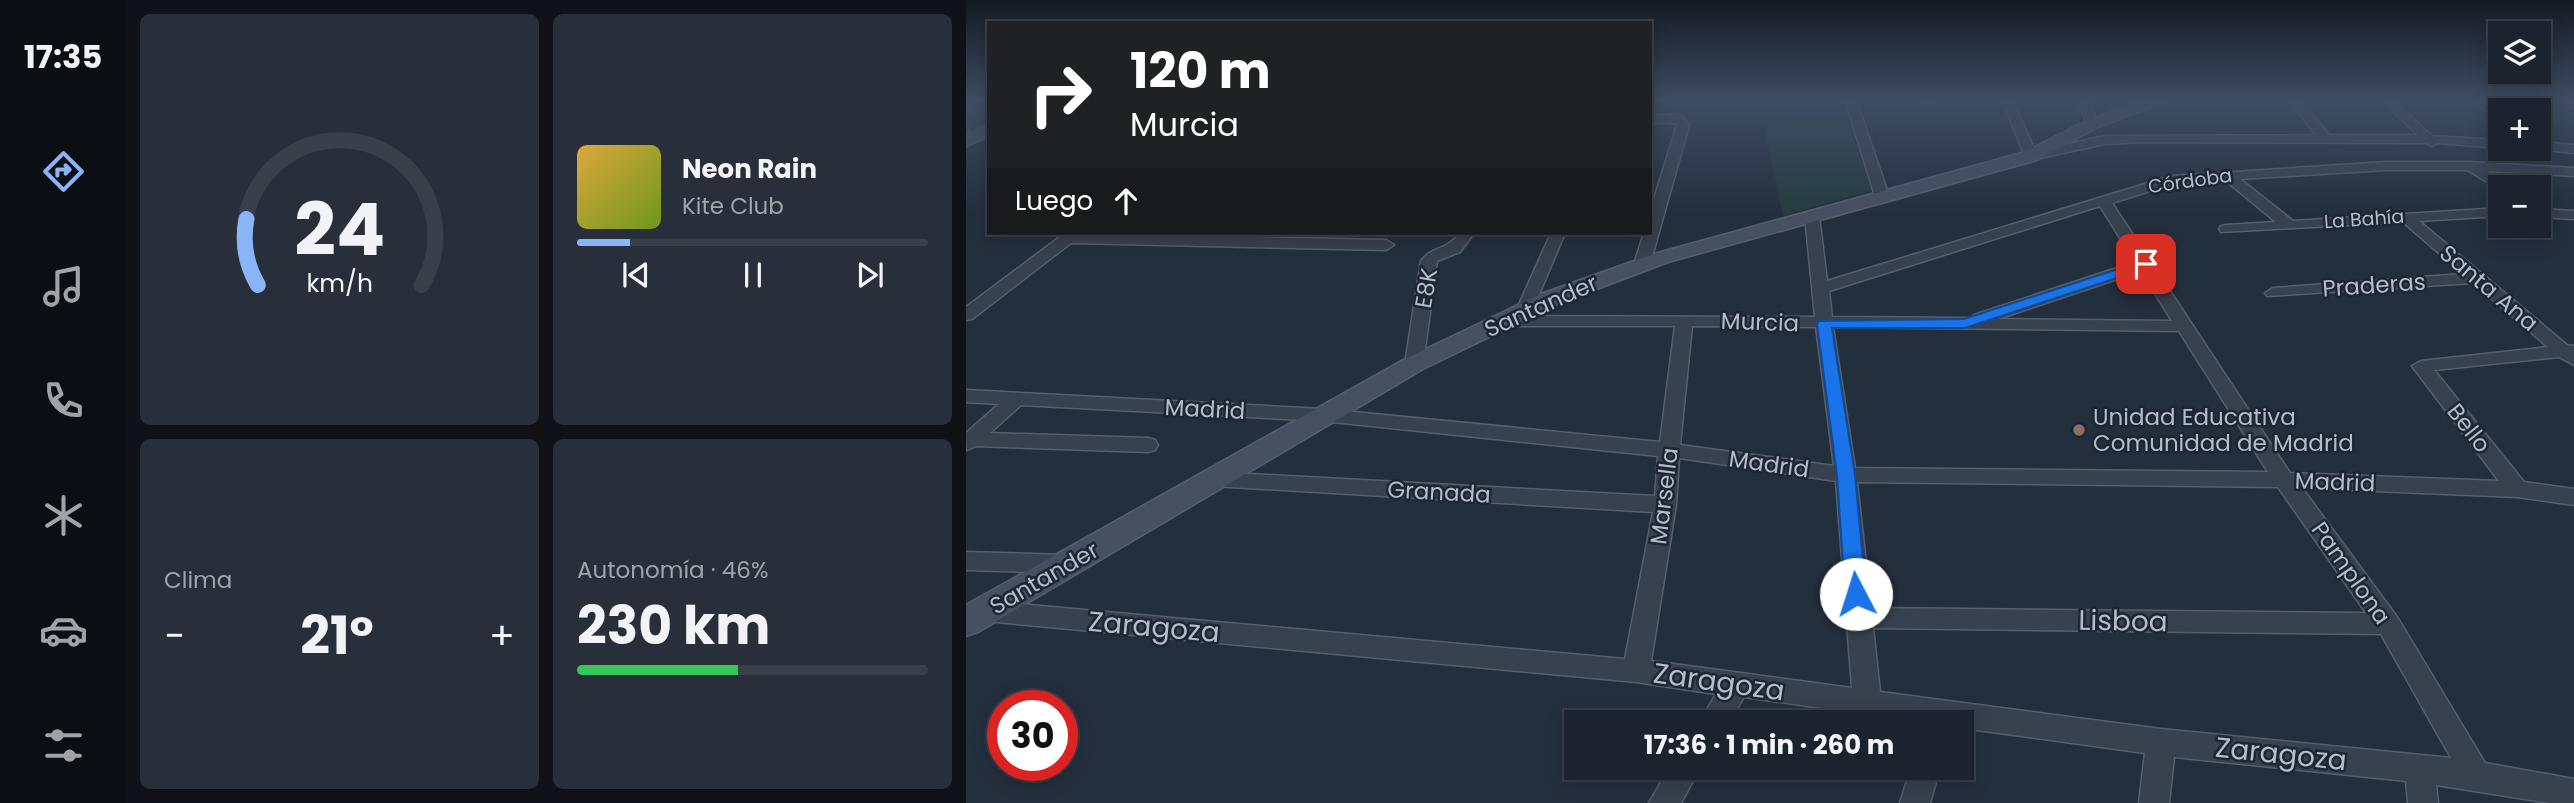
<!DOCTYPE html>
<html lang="es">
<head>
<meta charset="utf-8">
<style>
	body { margin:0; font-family:Poppins,sans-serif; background:#282f3a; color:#f1f3f6; height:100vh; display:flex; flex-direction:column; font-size:26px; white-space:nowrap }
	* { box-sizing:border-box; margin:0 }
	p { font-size:23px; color:#a0a4aa }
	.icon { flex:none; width:38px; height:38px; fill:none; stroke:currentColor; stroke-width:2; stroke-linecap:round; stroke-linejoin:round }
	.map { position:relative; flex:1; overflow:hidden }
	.drawer { display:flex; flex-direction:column; gap:14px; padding:14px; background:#0f1319; width:840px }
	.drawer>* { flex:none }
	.hud { position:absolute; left:21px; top:21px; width:665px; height:214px; border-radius:0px; box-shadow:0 4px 18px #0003,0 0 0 2px #39404a; background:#202124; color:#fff; overflow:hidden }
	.buttons { position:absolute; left:1522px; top:21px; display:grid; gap:14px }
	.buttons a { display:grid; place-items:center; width:63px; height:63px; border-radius:0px; background:#1b232e; box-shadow:0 4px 18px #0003,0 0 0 2px #39404a; font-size:35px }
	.speed { position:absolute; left:21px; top:690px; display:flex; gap:14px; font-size:35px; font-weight:700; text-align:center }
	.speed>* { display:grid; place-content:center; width:91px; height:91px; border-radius:50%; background:#1b232e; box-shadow:0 4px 18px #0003,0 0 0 2px #39404a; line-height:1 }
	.speed .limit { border:10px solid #d22; background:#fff; color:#111 }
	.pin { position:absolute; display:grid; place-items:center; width:60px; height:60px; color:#fff; margin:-30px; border-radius:14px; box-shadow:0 4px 10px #0006 }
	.me { position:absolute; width:77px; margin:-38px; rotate:355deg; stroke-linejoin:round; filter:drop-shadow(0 0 5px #0008) }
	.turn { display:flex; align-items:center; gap:24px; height:147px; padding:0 28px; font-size:32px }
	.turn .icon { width:91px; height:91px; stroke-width:2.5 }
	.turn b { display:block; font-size:49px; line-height:60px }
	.then { display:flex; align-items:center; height:66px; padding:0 28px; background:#0003; gap:14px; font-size:26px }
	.big { font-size:52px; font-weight:700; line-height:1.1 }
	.drawer .widget { flex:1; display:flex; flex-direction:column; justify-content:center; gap:10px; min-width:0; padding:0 24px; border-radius:10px; background:#282f3a }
	.drawer .dial { align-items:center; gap:0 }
	.dial svg { height:182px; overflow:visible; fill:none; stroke:#39404a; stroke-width:7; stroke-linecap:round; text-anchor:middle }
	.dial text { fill:#f1f3f6; stroke:none }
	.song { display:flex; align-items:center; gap:21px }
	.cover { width:84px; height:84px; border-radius:10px; background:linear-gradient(135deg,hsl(40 70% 55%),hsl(80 70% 35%)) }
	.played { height:7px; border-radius:4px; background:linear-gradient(90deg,#8ab4f8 15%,#39404a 15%) }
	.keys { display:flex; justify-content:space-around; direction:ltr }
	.heat { display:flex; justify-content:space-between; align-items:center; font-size:38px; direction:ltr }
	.charge { height:10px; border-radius:5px; background:linear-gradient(90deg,#34c759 46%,#39404a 0) }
	.drawer .tiles { flex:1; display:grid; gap:14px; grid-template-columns:repeat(2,1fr) }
	.trip { position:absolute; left:598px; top:710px; width:410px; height:70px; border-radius:0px; background:#1b232e; box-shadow:0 4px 18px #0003,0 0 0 2px #39404a; font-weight:700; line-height:70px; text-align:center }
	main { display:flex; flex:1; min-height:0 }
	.tabs { display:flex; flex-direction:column; width:126px; justify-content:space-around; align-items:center; background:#0b0e12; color:#a0a4aa }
	.tabs .icon { width:49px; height:49px }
	.tabs .on { color:#8ab4f8 }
	.tabs b { font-size:32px; color:#f1f3f6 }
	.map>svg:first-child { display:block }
	.green { fill:#263c3f }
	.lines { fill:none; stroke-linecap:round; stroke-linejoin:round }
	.street-casing { stroke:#565f6c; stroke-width:3 }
	.secondary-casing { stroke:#565f6c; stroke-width:3 }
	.street { fill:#38414e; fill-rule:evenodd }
	.secondary { fill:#465061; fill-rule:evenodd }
	.wall { fill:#3b4654 }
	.shaded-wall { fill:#303945 }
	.route { fill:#1a73e8; stroke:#114b97; stroke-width:2 }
	.education-dot { fill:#8d6e63; stroke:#1d2633; stroke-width:2.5 }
	.labels { text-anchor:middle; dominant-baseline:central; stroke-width:5; stroke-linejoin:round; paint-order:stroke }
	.far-street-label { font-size:19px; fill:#b4bcc9; stroke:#1d2633 }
	.street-label { font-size:23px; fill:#b4bcc9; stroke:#1d2633 }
	.poi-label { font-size:23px; fill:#b4bcc9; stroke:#1d2633; text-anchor:start }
	.near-street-label { font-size:28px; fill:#b4bcc9; stroke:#1d2633 }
</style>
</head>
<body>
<main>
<nav class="tabs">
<b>17:35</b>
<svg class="icon on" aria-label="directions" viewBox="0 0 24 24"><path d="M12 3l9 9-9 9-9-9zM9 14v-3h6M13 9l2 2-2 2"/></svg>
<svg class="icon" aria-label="music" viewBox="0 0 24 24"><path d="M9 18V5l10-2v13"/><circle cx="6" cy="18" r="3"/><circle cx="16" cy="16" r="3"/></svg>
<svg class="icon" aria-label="phone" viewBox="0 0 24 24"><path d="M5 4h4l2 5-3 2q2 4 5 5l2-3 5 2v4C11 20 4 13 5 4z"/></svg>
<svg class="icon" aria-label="climate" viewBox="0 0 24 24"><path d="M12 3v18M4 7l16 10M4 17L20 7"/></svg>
<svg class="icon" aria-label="car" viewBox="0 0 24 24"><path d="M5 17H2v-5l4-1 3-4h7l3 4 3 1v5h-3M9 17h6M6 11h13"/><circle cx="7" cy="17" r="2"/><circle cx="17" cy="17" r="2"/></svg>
<svg class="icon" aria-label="filters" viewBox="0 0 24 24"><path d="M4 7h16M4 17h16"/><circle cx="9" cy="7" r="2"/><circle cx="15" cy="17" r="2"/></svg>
</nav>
<section class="drawer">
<div class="tiles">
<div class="widget dial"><svg viewBox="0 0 100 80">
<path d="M14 69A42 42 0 1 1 86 69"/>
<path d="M14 69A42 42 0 0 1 9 40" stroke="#8ab4f8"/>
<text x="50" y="56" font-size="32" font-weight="700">24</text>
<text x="50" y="72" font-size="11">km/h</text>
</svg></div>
<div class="widget">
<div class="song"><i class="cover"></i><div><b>Neon Rain</b><p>Kite Club</p></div></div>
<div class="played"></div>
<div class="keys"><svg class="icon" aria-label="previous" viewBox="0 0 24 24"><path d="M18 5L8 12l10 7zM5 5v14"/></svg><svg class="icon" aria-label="pause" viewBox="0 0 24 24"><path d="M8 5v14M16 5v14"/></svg><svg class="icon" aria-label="next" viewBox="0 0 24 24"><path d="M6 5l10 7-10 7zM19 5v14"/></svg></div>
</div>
<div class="widget"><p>Clima</p>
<div class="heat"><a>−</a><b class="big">21°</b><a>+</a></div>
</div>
<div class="widget"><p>Autonomía · 46%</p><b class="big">230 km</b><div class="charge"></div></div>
</div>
</section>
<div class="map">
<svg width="1608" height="803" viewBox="0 0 1608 803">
	<rect width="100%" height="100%" fill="#242f3e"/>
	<!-- green -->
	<path class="green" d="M882,122l24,68 -89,26 -19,-90z"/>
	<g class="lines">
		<!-- street casing -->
		<g class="street-casing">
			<path id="street" d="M879,100h11l33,96 -2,3h-10l-2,-3z
				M955,100h11l2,5 -10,2z
				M1036,100h11l22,51 70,-15 211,-1 -27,-35h11l29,35h89l-37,-35h12l39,36 69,4v8l-64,-5 -5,3 -6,-3 -286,-1 -35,2 -74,16 -6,-4z
				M1112,100h11l9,24 -2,3h-8z
				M1505,100h13l17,13v9z
				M1595,100h13v9z
				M684,115h29l4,2 6,8 -39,139 -8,5 -8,-5 10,-31h6v-21l27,-87 -2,-2h-25z
				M1573,142l35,3v8l-39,-4h4z
				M1420,162h83l105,6v8l-87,-5 25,16h-11v3l-34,-20h-81l-146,9 53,42 208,-13v8l-82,5 148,124 7,1v19l-15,-8 -125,13 90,112 50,7v16l-57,-8 -215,-9 95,129 88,146 89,16v24h-24l-114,-18 2,18h-30l-2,-22 -232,-24 -5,46h-30l6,-50 -183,-25v-5h-35l-183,-26 -16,26h-29l17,-29 -80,-12 -651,-61 -9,-3 -3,-7 3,-7 9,-3 640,58 28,-147 -440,-26 -8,-2 -3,-5 3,-5 8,-2 442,24 3,-40 -335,-35 -302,-16 -31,28 158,5 7,2 3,5 -3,5 -7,2 -172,-6 -9,4 -1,-17 33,-29 -33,-2v-12l357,19 337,33 15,-116h-170l-9,-5 9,-5h18l-7,-5 35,-78h14l-33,78 -7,5 290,1 -10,-101 2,-3 5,-1 7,4 8,65 344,-105zM1259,180l51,42 -50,3 -5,1 -2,3 2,3 182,-10 60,52 -190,14 -8,5 2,3 206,-13 75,64 -127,14 -9,5 87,115 -209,-8 -178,-270 60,-19zM1134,206l35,56 -161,53 -2,3 -140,-1 -3,-26zM1175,271l31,50 -174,-2zM726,326l124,1 18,139 -154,-21zM867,327l346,4 89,141 -413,-4zM713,458l157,23 16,207 -201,-27 25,-156zM891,482l421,5 88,126 -495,-5zM907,628l508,6 70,124 -290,-29 -281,-37z
				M1573,209l35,2v8l-35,-2z
				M99,233l321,7 8,5 -8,5 -315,-7 -99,76 -6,1v-13z
				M494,233h14l-14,19 -23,9 -14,103 -3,4h-12l-3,-4 16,-103c12,-16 24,-9 39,-28z
				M0,552l100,3 8,3 4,6 -4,6 -8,3 -100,-3z
				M703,768h31l-19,35h-32z
				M945,768h29l-10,35h-30z"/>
		</g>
		<!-- secondary casing -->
		<g class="secondary-casing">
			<path id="secondary" d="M1180,100h23l-71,27 -61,33 -369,102 -111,42 -134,65 -445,263 -12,4v-31l439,-246 136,-65 113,-40 371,-102 61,-31z
				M23,124v12l-23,10v-12z"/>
		</g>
		<!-- street -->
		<use href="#street" class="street"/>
		<!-- secondary -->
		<use href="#secondary" class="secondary"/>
	</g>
	<!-- wall -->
	<path class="wall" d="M0,100l18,25 -12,6h-6z"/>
	<!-- shaded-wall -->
	<path class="shaded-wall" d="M0,100h4l14,25 -12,6 -6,-11z"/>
	<!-- sky -->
	<linearGradient id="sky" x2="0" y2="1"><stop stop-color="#141a22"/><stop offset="0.47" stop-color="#3f4d63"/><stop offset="1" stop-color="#3f4d63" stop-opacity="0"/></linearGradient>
	<rect width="1608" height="213" fill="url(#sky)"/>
	<!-- route -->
	<path class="route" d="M1180,260l4,2v5l-185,61h-133l23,147 11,119 -3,6 -7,2 -8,-2 -3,-6 -8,-119 -20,-151 2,-3 145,-2z"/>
	<!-- markers -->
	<circle class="education-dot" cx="1113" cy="430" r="7"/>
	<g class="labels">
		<!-- far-street labels -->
		<g class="far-street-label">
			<text transform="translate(1224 181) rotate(-8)">Córdoba</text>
			<text transform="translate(1398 219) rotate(-4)">La Bahía</text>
		</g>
		<!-- street labels -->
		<g class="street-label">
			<text transform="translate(1408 285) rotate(-4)">Praderas</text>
			<text transform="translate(460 288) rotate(-80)">E8K</text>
			<text transform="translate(1523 288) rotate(40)">Santa Ana</text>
			<text transform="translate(575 306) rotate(-24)">Santander</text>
			<text transform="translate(794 322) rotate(2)">Murcia</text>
			<text transform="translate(239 409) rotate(3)">Madrid</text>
			<text transform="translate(1503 428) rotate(52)">Bello</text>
			<text transform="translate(803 464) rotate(8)">Madrid</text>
			<text transform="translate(1369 482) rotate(2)">Madrid</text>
			<text transform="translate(473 492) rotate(3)">Granada</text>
			<text transform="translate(698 496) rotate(-83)">Marsella</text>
			<text transform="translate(1385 573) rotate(55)">Pamplona</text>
			<text transform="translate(78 578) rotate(-30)">Santander</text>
		</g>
		<!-- poi labels -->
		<g class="poi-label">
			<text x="1127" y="417">Unidad Educativa<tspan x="1127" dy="26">Comunidad de Madrid</tspan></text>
		</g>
		<!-- near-street labels -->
		<g class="near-street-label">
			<text transform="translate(1157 621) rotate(1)">Lisboa</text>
			<text transform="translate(188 627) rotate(5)">Zaragoza</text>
			<text transform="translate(753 682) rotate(8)">Zaragoza</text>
			<text transform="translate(1315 754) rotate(6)">Zaragoza</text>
		</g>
	</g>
</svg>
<div class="buttons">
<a><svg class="icon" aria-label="layers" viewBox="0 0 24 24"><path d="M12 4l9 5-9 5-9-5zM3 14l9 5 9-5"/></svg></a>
<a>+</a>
<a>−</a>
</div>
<div class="speed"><div class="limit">30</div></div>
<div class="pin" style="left:1180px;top:264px;background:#d93025"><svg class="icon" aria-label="arrive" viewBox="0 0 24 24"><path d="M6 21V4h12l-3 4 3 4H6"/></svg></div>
<svg class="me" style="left:890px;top:594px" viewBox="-20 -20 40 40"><circle r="19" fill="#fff"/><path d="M0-13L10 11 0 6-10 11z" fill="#1a73e8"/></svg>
<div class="trip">17:36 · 1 min · 260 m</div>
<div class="hud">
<div class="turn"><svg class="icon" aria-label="right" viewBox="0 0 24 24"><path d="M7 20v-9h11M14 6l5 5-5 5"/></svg><div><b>120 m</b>Murcia</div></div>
<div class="then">Luego<svg class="icon" aria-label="ahead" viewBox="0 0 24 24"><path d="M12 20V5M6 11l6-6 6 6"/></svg></div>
</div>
</div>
</main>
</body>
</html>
